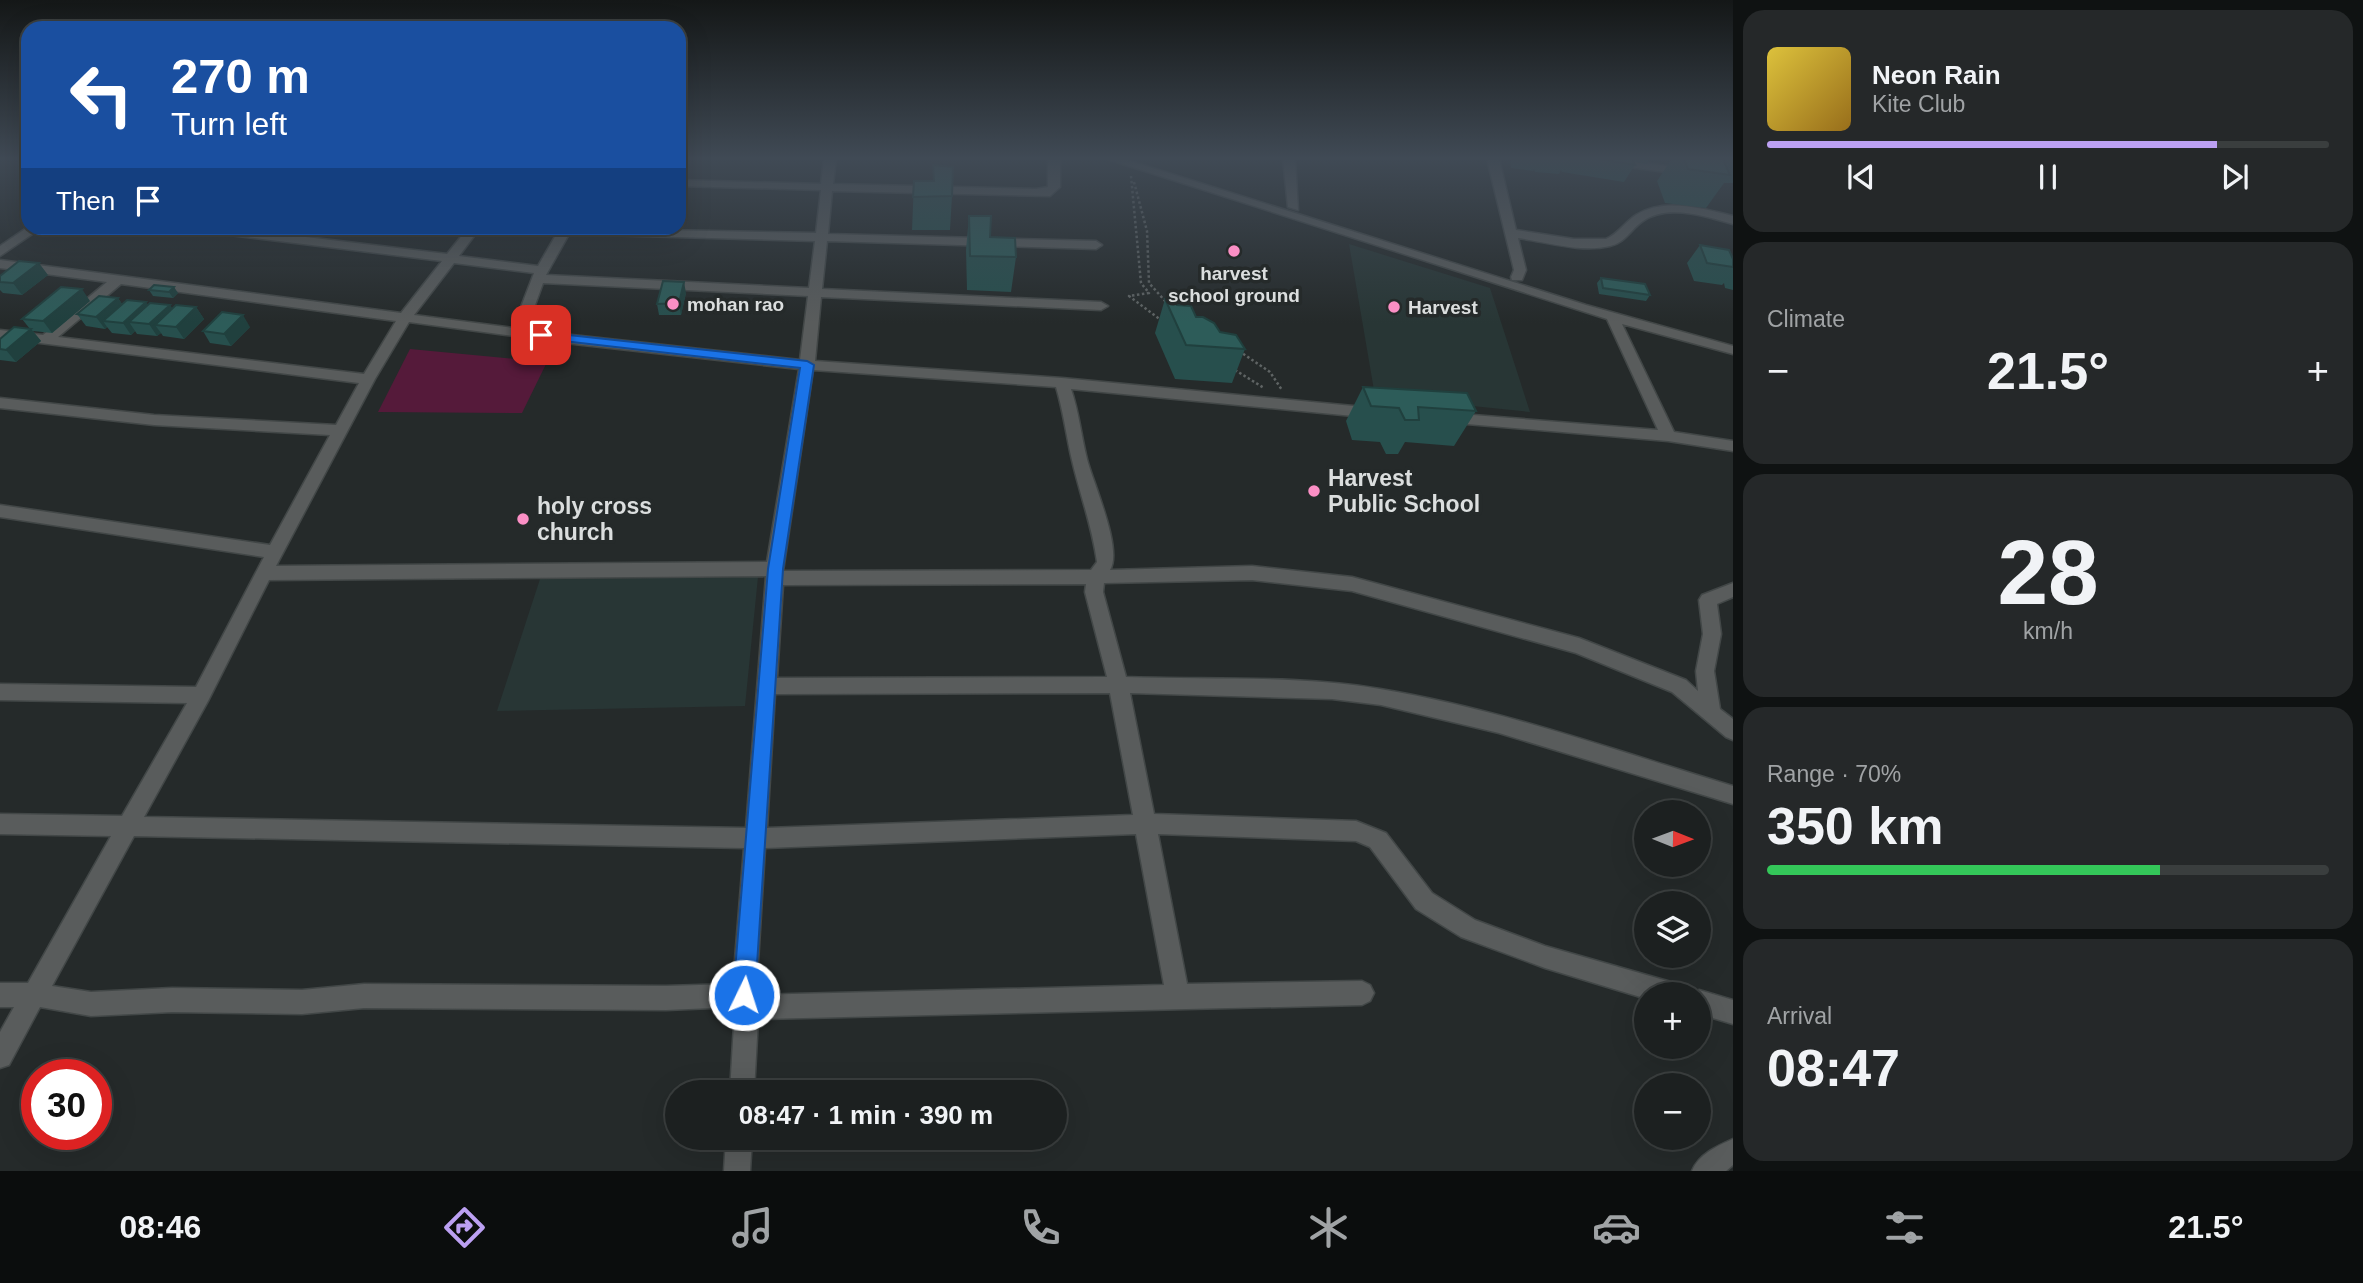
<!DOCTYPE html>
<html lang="en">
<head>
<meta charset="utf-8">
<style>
	body { margin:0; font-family:Helvetica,sans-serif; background:#252829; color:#f1f3f6; height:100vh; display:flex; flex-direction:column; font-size:26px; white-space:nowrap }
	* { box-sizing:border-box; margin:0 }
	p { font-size:23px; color:#a0a3a5 }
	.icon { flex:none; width:38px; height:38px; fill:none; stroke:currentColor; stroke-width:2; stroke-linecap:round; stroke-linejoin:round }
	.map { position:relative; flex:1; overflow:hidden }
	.details { display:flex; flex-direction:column; gap:10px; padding:10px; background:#0f1212; width:630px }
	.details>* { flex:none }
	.top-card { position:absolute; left:21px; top:21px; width:665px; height:214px; border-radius:21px; box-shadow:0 7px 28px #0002,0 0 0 2px #3a3e3e; background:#1a4fa0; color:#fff; overflow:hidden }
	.needle { width:46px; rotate:91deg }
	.buttons { position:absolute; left:1634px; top:800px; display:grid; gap:14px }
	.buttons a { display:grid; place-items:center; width:77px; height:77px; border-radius:50%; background:#1c2020; box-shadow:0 7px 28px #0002,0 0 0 2px #3a3e3e; font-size:35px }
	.speed { position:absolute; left:21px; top:1059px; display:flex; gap:14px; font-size:35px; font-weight:700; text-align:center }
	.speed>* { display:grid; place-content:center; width:91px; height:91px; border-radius:50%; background:#1c2020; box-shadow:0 7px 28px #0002,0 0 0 2px #3a3e3e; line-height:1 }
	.speed .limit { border:10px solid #d22; background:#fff; color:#111 }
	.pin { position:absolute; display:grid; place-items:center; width:60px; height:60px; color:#fff; margin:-30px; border-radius:14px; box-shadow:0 4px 10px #0006 }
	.me { position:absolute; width:77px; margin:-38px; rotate:4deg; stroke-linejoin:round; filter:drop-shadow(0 0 5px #0008) }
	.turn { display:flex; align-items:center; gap:24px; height:147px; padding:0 35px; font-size:32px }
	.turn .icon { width:91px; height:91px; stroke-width:2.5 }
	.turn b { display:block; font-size:49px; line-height:60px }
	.then { display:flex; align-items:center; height:66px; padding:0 35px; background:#0003; gap:14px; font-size:26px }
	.big { font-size:52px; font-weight:800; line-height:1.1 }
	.details .widget { flex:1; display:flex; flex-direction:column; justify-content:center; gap:10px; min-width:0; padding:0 24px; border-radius:21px; background:#252829 }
	.details .dial { align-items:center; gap:0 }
	.dial b { font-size:91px; line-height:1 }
	.song { display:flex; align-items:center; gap:21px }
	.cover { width:84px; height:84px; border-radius:10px; background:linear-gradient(135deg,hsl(50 70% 55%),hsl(40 70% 35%)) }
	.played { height:7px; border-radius:4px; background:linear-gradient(90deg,#bca0f2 80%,#3a3e3e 80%) }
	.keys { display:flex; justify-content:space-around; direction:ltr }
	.heat { display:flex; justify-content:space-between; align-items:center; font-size:38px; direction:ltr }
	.charge { height:10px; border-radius:5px; background:linear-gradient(90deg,#34c759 70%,#3a3e3e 0) }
	.trip { position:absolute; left:665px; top:1080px; width:402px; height:70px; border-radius:35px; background:#1c2020; box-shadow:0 7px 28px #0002,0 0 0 2px #3a3e3e; font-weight:800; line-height:70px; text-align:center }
	.menu { display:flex; height:112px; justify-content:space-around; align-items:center; background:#0b0d0d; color:#a0a3a5 }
	.menu .icon { width:49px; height:49px }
	.menu .on { color:#bca0f2 }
	.menu b { font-size:32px; color:#f1f3f6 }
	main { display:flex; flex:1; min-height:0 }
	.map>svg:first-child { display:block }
	.built { fill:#283635 }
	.green { fill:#551a3a }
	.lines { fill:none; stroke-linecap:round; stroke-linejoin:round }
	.minor-casing { stroke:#424747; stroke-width:3 }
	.path { stroke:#5f6464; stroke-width:2.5; stroke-dasharray:2.5 2.5; stroke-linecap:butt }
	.minor { fill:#595c5c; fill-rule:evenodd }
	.wall { fill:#274f4d }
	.shaded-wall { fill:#20403e }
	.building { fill:#2d5c59; stroke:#20403e; stroke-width:2 }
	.route { fill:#1a73e8; stroke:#114b97; stroke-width:2 }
	.poi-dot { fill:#fb8fc5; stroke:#252a2a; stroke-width:2.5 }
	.labels { text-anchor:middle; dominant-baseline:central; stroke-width:7; stroke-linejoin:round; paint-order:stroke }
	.far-poi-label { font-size:19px; font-weight:bold; fill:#dbdede; stroke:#252a2a; text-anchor:start }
	.poi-label { font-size:23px; font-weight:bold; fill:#dbdede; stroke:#252a2a; text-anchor:start }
</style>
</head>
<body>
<main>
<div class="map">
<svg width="1733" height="1171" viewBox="0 0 1733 1171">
	<rect width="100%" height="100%" fill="#252a2a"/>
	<!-- built -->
	<path class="built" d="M1349,244l141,44 40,124 -155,-16z
		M758,577l-13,129 -248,5 43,-132z"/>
	<!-- green -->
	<path class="green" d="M410,349l137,13 -25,51 -144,-1z"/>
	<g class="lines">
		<!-- minor casing -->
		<g class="minor-casing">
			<path id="minor" d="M824,159h12l-3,25 203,5 12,-2v-28h12v28l-10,9 -218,-5 -4,43 268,7 6,4 -6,4 -269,-8 -5,48 279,13 7,4 -7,4 -280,-13 -6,64 247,17 312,30 7,5 -7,5 -303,-29c8,23 10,46 16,70 6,24 36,90 23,111l142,-4 100,11 227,61 107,42 12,11 -2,-20 7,-37 -4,-34 3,-5 31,-12v14l-16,7 4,30 -7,37 6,38 13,10v21l-7,-3 -54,-45 -96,-39 -224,-62 -100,-11 -148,3 -1,9 23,85c82,3 174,-2 254,12 120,20 237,62 353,97v18l-234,-71 -118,-28 -49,-6 -202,-6 24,121 202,7 30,12 46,60 43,27 70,26 126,36 8,4 4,8h-36v5l-102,-31 -84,-31 -45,-28 -46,-62 -14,-6 -198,-7 29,150 175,-3 8,4 4,8 -4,8 -8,4 -604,14 -4,73h-24l5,-85 -69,3 -302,-2 -62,6 -130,-2 -81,4 -51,-9 -31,58 -9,3v-36l14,-25h-14v-24h28l83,-147 -111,-2v-20l122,2 65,-113 -187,-3v-16l196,3 68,-130 -264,-40v-12l270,40 60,-110 -176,-10 -154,-17v-10l154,17 182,10 23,-42 -359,-45v-8l43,5 64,-53 -107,-14v-8l401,53 41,-52 -236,-29 -6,-4h31l216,26 21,-26h12l-21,28 79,10 22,-38 256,5 5,-43 -142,-4v-6l142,4zM569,234l246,7 -6,47 -263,-13zM454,263l80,10 -21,55 -99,-13zM543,283l265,13 -8,64 -274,-30zM121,284l275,37 -32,53 -306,-37zM409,322l156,21 234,26 -32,193 -491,4 99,-187zM813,370l243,17c7,23 10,46 15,69 8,36 21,69 26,106l-6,8 -308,1zM766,576l-20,252 -602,-11 64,-116 61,-121zM1086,584l-1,8 22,85 -330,1 6,-93zM1110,693l23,122 -366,13 8,-134zM1136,834l28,151 -408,10 9,-147zM134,836l610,12 -11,136 -67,2 -302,-2 -62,6 -130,-2 -81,4 -39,-6z
				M1107,159h17l462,146 147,41v8l-111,-30 52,108 59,9v10l-65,-10 -225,-19 -3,-4 8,-5 210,17 -51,-111z
				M1283,159h12l3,51 -10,-3z
				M1487,159h12l17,71 58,9h32c12,-5 19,-17 30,-24 28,-18 68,-6 97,1v8c-26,-7 -65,-21 -90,-3 -12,8 -18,22 -33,25 -29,7 -63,-4 -92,-8l8,32 -4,10h-10l-1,-3 3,-7z
				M1586,159h32l70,10 6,3 -6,3 -97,-13z
				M28,227l13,1 -41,28v-10z
				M1699,990l34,10v24l-34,-10v-20h-9z
				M726,1138h26l-2,33h-26z
				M1733,1139v26l-7,6h-34c7,-17 25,-25 41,-32z"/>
		</g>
		<!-- path -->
		<path class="path" d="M1131,176l10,107 8,10 -20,3 33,25
			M1134,182l13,49 2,52 17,19
			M1239,351l31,21 12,18
			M1235,370l29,18"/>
		<!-- minor -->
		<use href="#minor" class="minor"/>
	</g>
	<!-- wall -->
	<path class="wall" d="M1510,159h139l-2,5 -14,-2 2,3 -11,17 -62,-10 -1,-2 -2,4 -24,-2 -1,-3 -1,2 -22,-3z
		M1672,159h61v24h-9l-18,25 -41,-5 -8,-22z
		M933,165l19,31 -2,34h-38l2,-49h19z
		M969,216l21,21 26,20 -5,35 -44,-2 -1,-40z
		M1700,245l33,14v31l-8,-2 -1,-5 -2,2 -28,-4 -7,-18z
		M48,275l-26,20 -19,-2 -3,-3v-14z
		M1601,278l49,17 -4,6 -47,-7 -2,-11z
		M149,290l29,3 -5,5 -20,-2z
		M686,293l-5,22h-22l-2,-11z
		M118,298l4,6 48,1 2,4 24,-2 8,12 -20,20 -21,-3 -2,-3 -4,3 -20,-2 -2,-3 -4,4 -19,-2 -5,-6 -2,2 -19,-3 -9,-12z
		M1165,299l31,18 49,32 -13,34 -57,-4 -20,-46z
		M90,301l-38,32 -19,-2 8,10 -25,21 -16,-2v-21l30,-10 -8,-10z
		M250,327l-19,19 -21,-3 -7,-12z
		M1363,387l113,24 -22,35 -49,-4 -7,12h-12l-6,-12 -28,-2 -6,-19z"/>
	<!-- shaded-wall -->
	<path class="shaded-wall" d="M39,263l9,12 -26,20 -9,-12z
		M684,282l2,11 -5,22 -2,-12z
		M174,287l4,6 -5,5 -4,-6z
		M82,289l8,12 -38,32 -9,-12z
		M118,298l8,12 -23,11 4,6 -2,2 -9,-12z
		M146,302l8,12 -25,8 6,9 -4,4 -8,-12z
		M170,305l8,12 -23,8 6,8 -4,3 -8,-12z
		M196,307l8,12 -20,20 -8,-12z
		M243,315l7,12 -19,19 -7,-12z
		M31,329l10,12 -25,21 -10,-12z"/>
	<!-- building -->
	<path class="building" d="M1599,159h33l3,6z
		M1684,159h39l7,16 -42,-6z
		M933,165l20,2 -1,29 -39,1 1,-16h20z
		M969,216h22l-1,21 25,1 1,19 -46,-1z
		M1700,245l29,5 4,9v8l-26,-4z
		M19,261l20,2 -26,20 -13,-1v-6z
		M1601,278l44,6 5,11 -47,-7z
		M663,281l21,1 -5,21 -22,1z
		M154,285l20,2 -5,5 -20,-2z
		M61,287l21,2 -39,32 -21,-2z
		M99,296l19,2 -22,19 -19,-3z
		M1165,299h9l3,6 14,1 5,11h7l11,6 6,9 16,3 9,14 -59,-4z
		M127,300l19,2 -23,21 -20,-2z
		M150,303l20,2 -21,19 -20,-2z
		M176,305l20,2 -20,20 -21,-2z
		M222,312l21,3 -19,19 -21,-3z
		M14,327l17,2 -25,21 -6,-1v-10z
		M1363,387l104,6 9,18 -58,-4 1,13h-14l-6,-12 -28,-2z"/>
	<!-- sky -->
	<linearGradient id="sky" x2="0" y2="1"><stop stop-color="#141717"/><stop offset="0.49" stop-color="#404a55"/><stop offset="1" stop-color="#404a55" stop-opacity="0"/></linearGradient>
	<rect width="1733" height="323" fill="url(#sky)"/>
	<!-- route -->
	<path class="route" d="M541,332l266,29 7,4 -31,204 -28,426 -3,8 -8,3 -7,-3 -4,-8 35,-426 32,-201 -263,-30 -2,-3z"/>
	<!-- markers -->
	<g class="poi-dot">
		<circle cx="1234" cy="251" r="7"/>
		<circle cx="673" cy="304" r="7"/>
		<circle cx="1394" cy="307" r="7"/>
		<circle cx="1314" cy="491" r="7"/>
		<circle cx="523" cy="519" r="7"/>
	</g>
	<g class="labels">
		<!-- far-poi labels -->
		<g class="far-poi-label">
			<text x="1234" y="273" text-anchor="middle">harvest<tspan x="1234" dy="22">school ground</tspan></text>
			<text x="687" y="304">mohan rao</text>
			<text x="1408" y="307">Harvest</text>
		</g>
		<!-- poi labels -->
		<g class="poi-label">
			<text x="1328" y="478">Harvest<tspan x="1328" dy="26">Public School</tspan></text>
			<text x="537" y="506">holy cross<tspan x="537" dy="26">church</tspan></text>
		</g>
	</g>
</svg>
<div class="buttons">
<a><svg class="needle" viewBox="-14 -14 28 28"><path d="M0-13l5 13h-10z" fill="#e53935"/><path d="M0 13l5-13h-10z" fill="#a0a3a5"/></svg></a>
<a><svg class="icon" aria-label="layers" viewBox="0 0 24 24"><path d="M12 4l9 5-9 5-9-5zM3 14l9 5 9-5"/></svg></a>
<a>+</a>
<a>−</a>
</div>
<div class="speed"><div class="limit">30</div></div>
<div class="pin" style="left:541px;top:335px;background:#d93025"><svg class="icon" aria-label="arrive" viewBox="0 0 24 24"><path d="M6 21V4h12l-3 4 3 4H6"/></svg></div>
<svg class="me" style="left:744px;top:995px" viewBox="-20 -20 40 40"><circle r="17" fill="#1a73e8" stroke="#fff" stroke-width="3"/><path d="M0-11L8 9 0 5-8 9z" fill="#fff"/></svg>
<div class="trip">08:47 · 1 min · 390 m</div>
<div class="top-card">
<div class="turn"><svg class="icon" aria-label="left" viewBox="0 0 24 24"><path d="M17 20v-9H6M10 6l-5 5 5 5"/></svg><div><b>270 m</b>Turn left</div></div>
<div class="then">Then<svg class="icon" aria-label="arrive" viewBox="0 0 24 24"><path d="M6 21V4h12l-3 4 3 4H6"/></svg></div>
</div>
</div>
<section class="details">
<div class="widget">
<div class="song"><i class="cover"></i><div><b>Neon Rain</b><p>Kite Club</p></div></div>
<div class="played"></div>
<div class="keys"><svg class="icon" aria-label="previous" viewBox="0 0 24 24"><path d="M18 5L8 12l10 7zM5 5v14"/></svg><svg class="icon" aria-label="pause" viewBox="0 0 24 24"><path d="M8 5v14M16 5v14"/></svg><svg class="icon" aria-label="next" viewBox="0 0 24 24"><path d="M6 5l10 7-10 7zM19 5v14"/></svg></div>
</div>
<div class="widget"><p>Climate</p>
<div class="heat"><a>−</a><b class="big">21.5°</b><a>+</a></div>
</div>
<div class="widget dial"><b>28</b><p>km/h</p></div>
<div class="widget"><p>Range · 70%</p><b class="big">350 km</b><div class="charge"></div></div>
<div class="widget"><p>Arrival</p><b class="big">08:47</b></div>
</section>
</main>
<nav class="menu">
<b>08:46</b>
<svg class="icon on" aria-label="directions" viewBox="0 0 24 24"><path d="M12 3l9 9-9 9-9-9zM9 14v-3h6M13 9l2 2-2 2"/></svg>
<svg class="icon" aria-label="music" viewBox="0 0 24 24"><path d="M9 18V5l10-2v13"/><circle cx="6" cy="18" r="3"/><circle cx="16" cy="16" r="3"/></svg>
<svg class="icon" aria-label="phone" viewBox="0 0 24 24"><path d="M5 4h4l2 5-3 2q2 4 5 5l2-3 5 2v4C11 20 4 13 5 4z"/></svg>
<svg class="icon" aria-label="climate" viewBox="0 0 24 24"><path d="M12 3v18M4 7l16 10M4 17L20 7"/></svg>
<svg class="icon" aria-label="car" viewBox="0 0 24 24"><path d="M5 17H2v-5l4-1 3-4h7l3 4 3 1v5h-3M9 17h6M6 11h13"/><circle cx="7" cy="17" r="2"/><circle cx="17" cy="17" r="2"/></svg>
<svg class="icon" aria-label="filters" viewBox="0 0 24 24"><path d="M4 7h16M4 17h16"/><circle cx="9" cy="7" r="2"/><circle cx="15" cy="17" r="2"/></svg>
<b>21.5°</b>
</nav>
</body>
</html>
